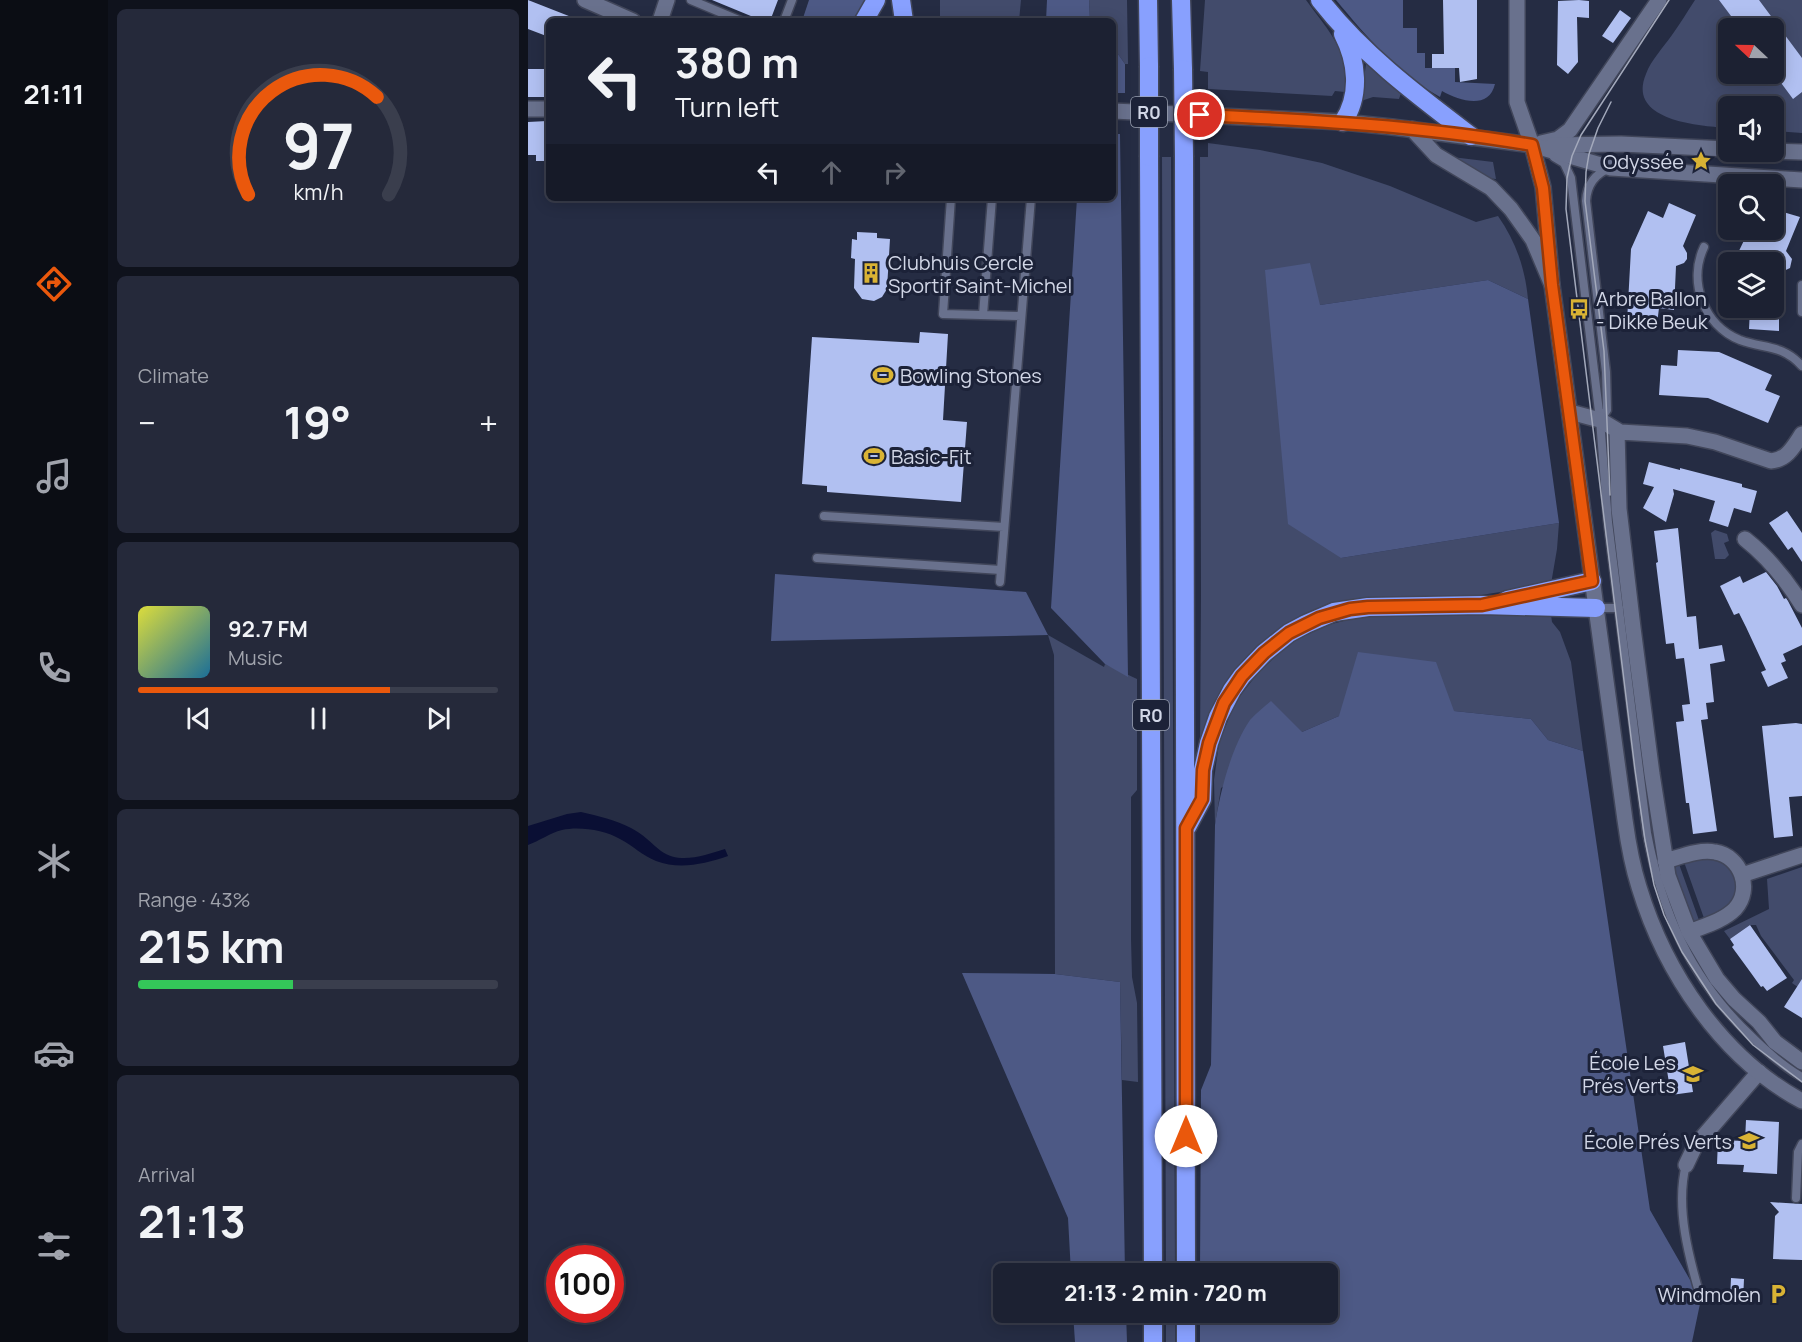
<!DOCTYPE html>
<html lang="en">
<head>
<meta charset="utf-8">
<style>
	body { margin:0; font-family:Manrope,sans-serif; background:#25293a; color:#f1f3f6; height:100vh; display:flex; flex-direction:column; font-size:22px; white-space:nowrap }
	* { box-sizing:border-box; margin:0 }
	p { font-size:20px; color:#a0a3ac }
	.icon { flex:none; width:33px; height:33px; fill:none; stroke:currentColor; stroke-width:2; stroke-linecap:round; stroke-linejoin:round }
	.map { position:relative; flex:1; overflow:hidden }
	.drawer { display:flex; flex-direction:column; gap:9px; padding:9px; background:#0f121c; width:420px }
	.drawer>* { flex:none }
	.guide { position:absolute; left:18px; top:18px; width:570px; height:183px; border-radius:9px; box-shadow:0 3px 15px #0003,0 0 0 2px #3a3e4d; background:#1c2132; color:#f1f3f6; overflow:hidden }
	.needle { width:39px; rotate:292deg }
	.fabs { position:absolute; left:1190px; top:18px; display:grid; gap:12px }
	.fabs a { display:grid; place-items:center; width:66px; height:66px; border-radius:9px; background:#1c2132; box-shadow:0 3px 15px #0003,0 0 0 2px #3a3e4d; font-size:30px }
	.speed { position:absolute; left:18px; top:1245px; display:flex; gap:12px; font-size:30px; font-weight:700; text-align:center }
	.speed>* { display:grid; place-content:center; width:78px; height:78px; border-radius:50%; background:#1c2132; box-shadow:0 3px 15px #0003,0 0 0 2px #3a3e4d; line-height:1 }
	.speed .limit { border:9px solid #d22; background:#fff; color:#111 }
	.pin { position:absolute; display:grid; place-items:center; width:51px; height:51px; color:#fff; margin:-26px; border:3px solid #fff; border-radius:50%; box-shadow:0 2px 6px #0007 }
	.me { position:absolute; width:66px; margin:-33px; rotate:0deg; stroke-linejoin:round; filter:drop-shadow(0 0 4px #0008) }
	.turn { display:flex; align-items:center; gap:21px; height:126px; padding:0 30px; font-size:27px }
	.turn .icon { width:78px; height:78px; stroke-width:2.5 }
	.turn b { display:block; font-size:42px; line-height:51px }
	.lanes { display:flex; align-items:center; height:57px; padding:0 30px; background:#0003; justify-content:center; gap:30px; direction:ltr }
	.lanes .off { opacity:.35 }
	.big { font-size:45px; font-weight:700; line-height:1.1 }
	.drawer .card { flex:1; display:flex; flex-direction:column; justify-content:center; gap:9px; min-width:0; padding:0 21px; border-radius:9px; background:#25293a }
	.drawer .dial { align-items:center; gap:0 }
	.dial svg { height:156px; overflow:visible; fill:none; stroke:#3a3e4d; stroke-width:7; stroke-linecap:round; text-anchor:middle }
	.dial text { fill:#f1f3f6; stroke:none }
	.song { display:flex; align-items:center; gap:18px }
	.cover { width:72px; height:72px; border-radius:9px; background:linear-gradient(135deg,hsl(60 70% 55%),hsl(200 70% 35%)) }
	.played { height:6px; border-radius:3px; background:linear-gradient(90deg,#ea580c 70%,#3a3e4d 70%) }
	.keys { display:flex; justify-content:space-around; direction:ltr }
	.heat { display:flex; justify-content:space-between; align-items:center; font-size:33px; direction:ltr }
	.charge { height:9px; border-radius:4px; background:linear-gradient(90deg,#34c759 43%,#3a3e4d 0) }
	.trip { position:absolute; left:465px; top:1263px; width:345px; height:60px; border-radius:9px; background:#1c2132; box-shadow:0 3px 15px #0003,0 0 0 2px #3a3e4d; font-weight:700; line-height:60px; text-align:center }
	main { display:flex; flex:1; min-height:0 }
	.tab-bar { display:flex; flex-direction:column; width:108px; justify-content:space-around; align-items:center; background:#0b0d14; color:#a0a3ac }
	.tab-bar .icon { width:42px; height:42px }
	.tab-bar .selected { color:#ea580c }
	.tab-bar b { font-size:27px; color:#f1f3f6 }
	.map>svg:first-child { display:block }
	.green { fill:#424b6b; fill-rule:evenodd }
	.forest { fill:#4d5985 }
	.water { fill:#0a0f34 }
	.building { fill:#b1c0f1 }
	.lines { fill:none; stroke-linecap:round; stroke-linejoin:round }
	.service-casing { stroke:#41465a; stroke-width:11 }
	.minor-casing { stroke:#41465a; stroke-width:18 }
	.tertiary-casing { stroke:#41465a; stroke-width:18 }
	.secondary-casing { stroke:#41465a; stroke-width:18 }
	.motorway-casing { stroke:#41465a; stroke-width:21 }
	.service { stroke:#69718d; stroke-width:8 }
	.minor { stroke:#69718d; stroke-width:15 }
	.tertiary { stroke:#69718d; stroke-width:15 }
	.secondary { stroke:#69718d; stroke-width:15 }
	.motorway { stroke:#88a0fe; stroke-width:18 }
	.tram { stroke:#a3a9bb; stroke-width:1.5 }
	.motorway-bridge-casing { stroke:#41465a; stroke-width:21; stroke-linecap:butt }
	.motorway-bridge { stroke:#88a0fe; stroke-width:18 }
	.route-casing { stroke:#983908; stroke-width:15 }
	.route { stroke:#ea580c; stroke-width:10 }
	.labels { text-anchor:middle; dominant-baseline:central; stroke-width:6; stroke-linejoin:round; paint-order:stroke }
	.shield { fill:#1c2238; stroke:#9ba1b2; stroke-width:1.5 }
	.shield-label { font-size:18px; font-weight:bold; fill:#d2d7e7 }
	.poi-label { font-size:20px; fill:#d2d7e7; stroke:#1c2238; text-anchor:end }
</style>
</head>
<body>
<main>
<nav class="tab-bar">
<b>21:11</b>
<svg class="icon selected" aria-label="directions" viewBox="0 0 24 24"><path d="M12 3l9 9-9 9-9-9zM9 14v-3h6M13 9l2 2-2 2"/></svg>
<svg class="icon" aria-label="music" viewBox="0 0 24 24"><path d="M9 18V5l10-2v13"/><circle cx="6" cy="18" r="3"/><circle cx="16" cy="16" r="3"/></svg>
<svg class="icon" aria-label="phone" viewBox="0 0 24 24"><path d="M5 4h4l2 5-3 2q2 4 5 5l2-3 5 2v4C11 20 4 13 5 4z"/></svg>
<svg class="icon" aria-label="climate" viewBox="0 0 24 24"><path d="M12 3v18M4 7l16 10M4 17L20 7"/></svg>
<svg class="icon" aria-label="car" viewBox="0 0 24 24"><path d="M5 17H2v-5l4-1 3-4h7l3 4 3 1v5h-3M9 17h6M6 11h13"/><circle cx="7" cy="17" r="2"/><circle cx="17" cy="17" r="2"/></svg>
<svg class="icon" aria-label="filters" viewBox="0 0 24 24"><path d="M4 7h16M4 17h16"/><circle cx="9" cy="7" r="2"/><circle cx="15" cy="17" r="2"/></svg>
</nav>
<section class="drawer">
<div class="card dial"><svg viewBox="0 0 100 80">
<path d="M14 69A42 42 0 1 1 86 69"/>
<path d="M14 69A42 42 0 0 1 80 19" stroke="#ea580c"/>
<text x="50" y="56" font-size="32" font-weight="700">97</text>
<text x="50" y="72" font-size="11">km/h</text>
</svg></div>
<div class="card"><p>Climate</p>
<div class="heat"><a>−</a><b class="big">19°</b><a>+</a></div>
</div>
<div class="card">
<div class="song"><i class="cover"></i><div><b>92.7 FM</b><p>Music</p></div></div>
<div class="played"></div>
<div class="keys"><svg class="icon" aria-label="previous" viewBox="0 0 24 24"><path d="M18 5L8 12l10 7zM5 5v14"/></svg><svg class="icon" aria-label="pause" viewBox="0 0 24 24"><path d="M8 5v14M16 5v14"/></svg><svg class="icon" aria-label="next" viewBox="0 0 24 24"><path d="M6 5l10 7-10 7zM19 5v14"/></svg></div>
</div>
<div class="card"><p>Range · 43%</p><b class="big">215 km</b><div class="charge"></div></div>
<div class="card"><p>Arrival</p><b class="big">21:13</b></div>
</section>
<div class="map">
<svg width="1274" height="1342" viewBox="0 0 1274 1342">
	<rect width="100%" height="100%" fill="#252c43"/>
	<!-- green -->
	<path class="green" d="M412,0h81l-2,21h-79z
		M561,0h38l1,64h-3l-12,-17v-26h-23z
		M677,0h101c21,29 46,54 39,92l-10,-1 -3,5 -124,-7v-17l-8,-1z
		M1167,0h107v133l-29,-2v-25h-45v22c-28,-2 -102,-7 -82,-54 5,-14 17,-26 26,-39 8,-11 15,-23 23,-35zM1200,28h45v46h-45z
		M838,64l35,29 -2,6 -26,-2 -12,4z
		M680,143l52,7 62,13 68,23 86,36 22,-6c18,26 27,52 30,83l-40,-19 -168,25 21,253 218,-35 -2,26 -6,35 -70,11 -108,3 -26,2 -21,6 -33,15 -93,127 1,-154 -1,-437h8z
		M634,157h9l4,1117 -9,-1z
		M924,157l41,5 3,17 -10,-1z
		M1187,530l12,4 2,7 -5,2 5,12 -4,4h-10l-4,-26z
		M954,614l69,1 1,7 8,10 11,30 12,89 -35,-11 -17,-21 -77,-8 -115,5 -37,16 -81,56 -6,37 -1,-45 5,-37 12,-30 9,-17 18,-23 32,-30 34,-17 39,-10z
		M520,635l56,32 1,-3 32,15v111l-6,7v142l1,38 5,26 1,79 -16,-2 -2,-98 -65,-8 -1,-319z
		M1186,856l22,15v30l-31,20 -21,-59z
		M1151,864l21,59h-7l-21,-52z
		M1274,867v123l-10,-7 2,-3 -33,-44 -5,-11h-6l-20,14 -6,-8 45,-22 -2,-30z
		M638,1313h9v29h-9z"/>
	<!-- forest -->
	<path class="forest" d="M281,0h57l-12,21h-52z
		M519,0h42l1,21h-44z
		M808,0h67v28h14v25h8v15h30v14l40,2c-6,26 -35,17 -53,7l-2,6c-43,-24 -73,-60 -104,-97z
		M585,47l12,17v29h-12z
		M585,134h7l8,543 -23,-13 -54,-56 26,-410h36z
		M782,263l10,42 168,-25 40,19 31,224 -218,35 -53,-34 -23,-254z
		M247,574l251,18 22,43 -277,6z
		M830,652l78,10 18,49 77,8 17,21 35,11 67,459 51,89 -9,43h-492v-29l128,-1v-38l-128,-1 1,-183 10,-25 4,-240c5,-33 16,-77 35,-105 6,-7 14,-13 21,-19l31,31 37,-16z
		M434,973l93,1 65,8 5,291h-54l-3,-55z
		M545,1313h53l1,29h-52z"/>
	<!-- water -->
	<path class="water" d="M53,812c17,4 35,8 50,16 12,6 20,15 30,23 19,14 44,4 64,-2l3,7c-24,8 -48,14 -72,5 -13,-5 -24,-16 -36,-22 -15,-9 -41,-13 -58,-9 -12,3 -23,11 -34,15v-19l39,-12z"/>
	<!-- building -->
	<path class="building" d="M0,0l51,20v1h-30v16l-21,-8z
		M184,0h66l-8,21h-7z
		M915,0h34v79l-17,3 -1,-14h-27v-14h12z
		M1051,0l10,1v17l-12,-1 1,45 -10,12 -11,-9 1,-64z
		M1191,0h40l43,58v34l-9,7 -20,-27v-44h-33z
		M1092,10l11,8 -18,25 -11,-7z
		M0,69h21v28h-21z
		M19,121l1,40h-12v-6h-8v-33z
		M1141,203l27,12 -13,31 4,7v6l-3,4 -8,3 -2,44 -15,-2 -2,16 -30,-2 4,-73 17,-38 15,7z
		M1245,209l27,8 -14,34 6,8 -2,9 -17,8v-14h-36v-7l12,-25h24z
		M329,232l20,1v5l13,1 -3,50 -5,8 -8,4 -12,-2 -8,-11 1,-29 -4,-1 1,-19 5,1z
		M1222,308h29v23l-30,-2z
		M392,332l28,2 -5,86 24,2 -6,80 -134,-10v-6l-25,-2 10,-147 107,6z
		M1150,350l41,2 53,23 -7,15 15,6 -12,27 -60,-25 -49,-3 2,-30 16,1z
		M1121,462l31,8v-2l62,16v3l15,4 -6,22 -17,-5 -6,19 -19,-6 6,-20 -42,-12 1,5 -8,28 -23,-14 11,-21 -11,-3z
		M1259,511l15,22v29l-10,-15 -4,3 -19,-27z
		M1150,528l9,89 9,-1 3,33 23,-4 3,16 -15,3 4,38 -8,1 2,16 -7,1 16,111 -24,3 -4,-31h-3l-10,-81 8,-1 -2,-16 8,-1 -4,-31 -2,-15 -8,1 -2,-16 -8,1 -10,-81 2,-1 -4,-31z
		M1238,572l11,14 7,13 2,-1 2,3 14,27v17l-19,9 3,7 -5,2 7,15 -20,9 -7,-15 5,-2 -20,-43 -7,-14 -5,2 -14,-29 20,-10 3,7z
		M1268,723l6,1v72l-13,1 4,39 -19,2 -12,-112z
		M1222,925l37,53 -20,13 -4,-5 -2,1 -10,-14 -19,-26 2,-2 -4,-6z
		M1274,979v39l-18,-11z
		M1157,1042l8,50 -22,3 -8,-49z
		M1218,1120l33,2 -2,52 -34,-2 1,-7 -27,-1 1,-24 27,1z
		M1242,1202l32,2v56l-29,-1 2,-43 4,-4z
		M1203,1278l13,1 -1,22 -13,-1z"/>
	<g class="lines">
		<!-- service casing -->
		<g class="service-casing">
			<path id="service" d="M163,0l50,21
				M256,21l8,-21
				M1026,157l10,6 7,15 29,242 8,102 39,311c15,79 43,144 102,201 16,16 33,32 53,43
				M423,198l-8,116 78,2
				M1176,247c-16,34 -1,78 36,93 24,9 42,4 62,26
				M1274,285v27
				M455,315l9,-117
				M1072,420l7,-10 -1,-38 -20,-171c1,-16 8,-27 24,-33
				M296,516l180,11
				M289,558l184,12
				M472,582l31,-384
				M1068,608h23
				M1158,1165c-11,42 3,93 15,134
				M1268,1198l2,-46 4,-8"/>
		</g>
		<!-- minor casing -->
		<g class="minor-casing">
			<path id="minor" d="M132,21l7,-21
				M1013,143l17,-4 12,-9 89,-130
				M1042,412l30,8 20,12 67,4 28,6 56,19c16,-1 23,-15 31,-27
				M1089,431l2,78 14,119 19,146 16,102 21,56 28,47 17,20 25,23 16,20 27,20
				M1217,539c24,19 41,40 57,66
				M1137,861c15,-4 34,-12 50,-9 26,4 38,37 20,57 -12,12 -31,17 -46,23
				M1214,875l60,-20
				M1158,1165l9,-19 64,-74"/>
		</g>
		<!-- tertiary casing -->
		<g class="tertiary-casing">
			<path id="tertiary" d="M1004,145l11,42 9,98 73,535c3,22 7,45 14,67 26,86 83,171 163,214"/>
		</g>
		<!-- secondary casing -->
		<g class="secondary-casing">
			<path id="secondary" d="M57,0l48,21
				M989,0v102l15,43
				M0,109h21
				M585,111l230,11 49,5 140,18 79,23 191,12
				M884,129l24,26 55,33 20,21 22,31 19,45
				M1025,145l68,-1 107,5
				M1245,151l29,1"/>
		</g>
		<!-- motorway casing -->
		<g class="motorway-casing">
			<path id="motorway" d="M373,0l3,21
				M620,0l1,66
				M653,0l2,69
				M792,0c42,54 97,95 151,136
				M336,21l12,-21
				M815,122c18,-27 14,-61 0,-88
				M621,157l4,1117
				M656,157l2,1117
				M979,600l85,-19
				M659,827l15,-28 1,-29 6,-27 9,-26 14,-27 10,-14 22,-23 25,-20 17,-9 28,-12 34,-5 114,-2 114,3
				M625,1312v30
				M658,1312v30"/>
		</g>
		<!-- service -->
		<use href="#service" class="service"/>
		<!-- minor -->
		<use href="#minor" class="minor"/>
		<!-- tertiary -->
		<use href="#tertiary" class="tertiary"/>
		<!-- secondary -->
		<use href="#secondary" class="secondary"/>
		<!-- motorway -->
		<use href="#motorway" class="motorway"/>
		<!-- tram -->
		<path class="tram" d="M1141,0l-88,135 -9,21 -5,22 -1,31 69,561 10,70 9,45 10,30 18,37 34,52 37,41 49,37
			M1082,495l-6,-144 -19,-150 1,-29 3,-18 9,-26 13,-26"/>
		<!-- motorway-bridge casing -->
		<g class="motorway-bridge-casing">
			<path id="motorway-bridge" d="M621,66v91
				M655,69l1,88"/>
		</g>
		<!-- motorway-bridge -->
		<use href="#motorway-bridge" class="motorway-bridge"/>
	</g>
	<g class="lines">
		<!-- route casing -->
		<g class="route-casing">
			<path id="route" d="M658,1136v-308l16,-29 1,-29 6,-27 15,-40 18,-27 22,-23 25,-20 30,-15 31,-9 18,-2 114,-2 110,-24 -40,-296 -9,-97 -11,-43c-110,-19 -220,-25 -332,-30"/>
		</g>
		<!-- route -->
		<use href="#route" class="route"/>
	</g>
	<!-- icons -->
	<defs>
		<g id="sight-bare" transform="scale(1.62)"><path d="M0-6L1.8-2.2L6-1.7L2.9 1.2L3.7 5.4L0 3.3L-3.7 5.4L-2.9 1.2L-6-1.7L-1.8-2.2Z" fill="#d9b334" stroke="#1c2238" stroke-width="2.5" paint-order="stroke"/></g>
		<g id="building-bare" transform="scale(1.62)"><path d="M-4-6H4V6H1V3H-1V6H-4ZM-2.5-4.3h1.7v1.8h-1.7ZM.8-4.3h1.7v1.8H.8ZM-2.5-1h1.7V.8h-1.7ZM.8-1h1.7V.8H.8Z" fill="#d9b334" stroke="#1c2238" stroke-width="2.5" paint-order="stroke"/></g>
		<g id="bus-bare" transform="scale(1.62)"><path d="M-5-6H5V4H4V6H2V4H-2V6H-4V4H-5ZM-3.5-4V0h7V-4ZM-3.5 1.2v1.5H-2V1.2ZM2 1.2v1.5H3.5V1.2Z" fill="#d9b334" stroke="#1c2238" stroke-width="2.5" paint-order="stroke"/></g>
		<g id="stadium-bare" transform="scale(1.62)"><path d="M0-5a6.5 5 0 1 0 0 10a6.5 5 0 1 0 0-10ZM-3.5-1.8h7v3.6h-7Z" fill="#d9b334" stroke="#1c2238" stroke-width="2.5" paint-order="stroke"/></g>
		<g id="school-bare" transform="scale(1.62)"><path d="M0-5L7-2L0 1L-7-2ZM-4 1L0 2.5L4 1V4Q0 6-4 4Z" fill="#d9b334" stroke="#1c2238" stroke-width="2.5" paint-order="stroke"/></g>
		<g id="parking-bare" transform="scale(1.62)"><path d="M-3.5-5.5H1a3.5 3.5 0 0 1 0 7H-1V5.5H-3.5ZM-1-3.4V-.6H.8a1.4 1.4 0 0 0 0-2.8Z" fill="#d9b334" stroke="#1c2238" stroke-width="2.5" paint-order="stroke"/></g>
	</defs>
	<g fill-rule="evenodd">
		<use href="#sight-bare" x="1173" y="161"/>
		<use href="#building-bare" x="343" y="273"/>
		<use href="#bus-bare" x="1051" y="309"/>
		<use href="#stadium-bare" x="355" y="375"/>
		<use href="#stadium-bare" x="346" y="456"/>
		<use href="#school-bare" x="1165" y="1074"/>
		<use href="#school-bare" x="1221" y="1141"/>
		<use href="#parking-bare" x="1250" y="1294"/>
	</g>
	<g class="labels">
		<!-- shield labels -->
		<g class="shield">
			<rect x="603" y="97" width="36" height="30" rx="4.5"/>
			<rect x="605" y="700" width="36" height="30" rx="4.5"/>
		</g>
		<g class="shield-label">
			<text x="621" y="112">R0</text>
			<text x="623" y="715">R0</text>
		</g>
		<!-- poi labels -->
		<g class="poi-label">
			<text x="1156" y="161">Odyssée</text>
			<text x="360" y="262" text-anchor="start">Clubhuis Cercle<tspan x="360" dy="23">Sportif Saint-Michel</tspan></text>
			<text x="1068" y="298" text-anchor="start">Arbre Ballon<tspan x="1068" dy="23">- Dikke Beuk</tspan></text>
			<text x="372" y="375" text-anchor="start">Bowling Stones</text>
			<text x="363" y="456" text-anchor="start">Basic-Fit</text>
			<text x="1148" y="1062">École Les<tspan x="1148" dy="23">Prés Verts</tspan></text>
			<text x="1204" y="1141">École Prés Verts</text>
			<text x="1233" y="1294">Windmolen</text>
		</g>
	</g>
</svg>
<div class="fabs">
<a><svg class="needle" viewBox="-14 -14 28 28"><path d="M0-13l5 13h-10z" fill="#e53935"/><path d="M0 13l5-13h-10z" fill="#a0a3ac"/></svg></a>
<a><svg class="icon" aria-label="sound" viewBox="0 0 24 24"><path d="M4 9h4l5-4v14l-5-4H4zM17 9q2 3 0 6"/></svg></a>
<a><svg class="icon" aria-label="search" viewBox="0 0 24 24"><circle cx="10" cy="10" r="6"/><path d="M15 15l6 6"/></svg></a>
<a><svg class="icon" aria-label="layers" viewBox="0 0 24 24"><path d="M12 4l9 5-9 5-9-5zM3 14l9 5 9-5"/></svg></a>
</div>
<div class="speed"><div class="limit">100</div></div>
<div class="pin" style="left:672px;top:115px;background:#d93025"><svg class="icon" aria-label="arrive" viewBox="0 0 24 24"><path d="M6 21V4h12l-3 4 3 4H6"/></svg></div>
<svg class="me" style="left:658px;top:1136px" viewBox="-20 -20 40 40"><circle r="19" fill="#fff"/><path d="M0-13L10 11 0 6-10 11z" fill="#ea580c"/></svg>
<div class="trip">21:13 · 2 min · 720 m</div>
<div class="guide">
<div class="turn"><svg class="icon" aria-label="left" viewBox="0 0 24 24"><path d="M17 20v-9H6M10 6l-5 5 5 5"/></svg><div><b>380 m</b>Turn left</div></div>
<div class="lanes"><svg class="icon" aria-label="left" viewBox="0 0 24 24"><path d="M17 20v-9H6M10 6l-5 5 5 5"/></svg><svg class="icon off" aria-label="ahead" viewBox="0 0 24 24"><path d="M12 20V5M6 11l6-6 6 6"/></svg><svg class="icon off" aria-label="right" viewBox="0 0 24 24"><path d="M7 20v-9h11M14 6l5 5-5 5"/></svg></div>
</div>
</div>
</main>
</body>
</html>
